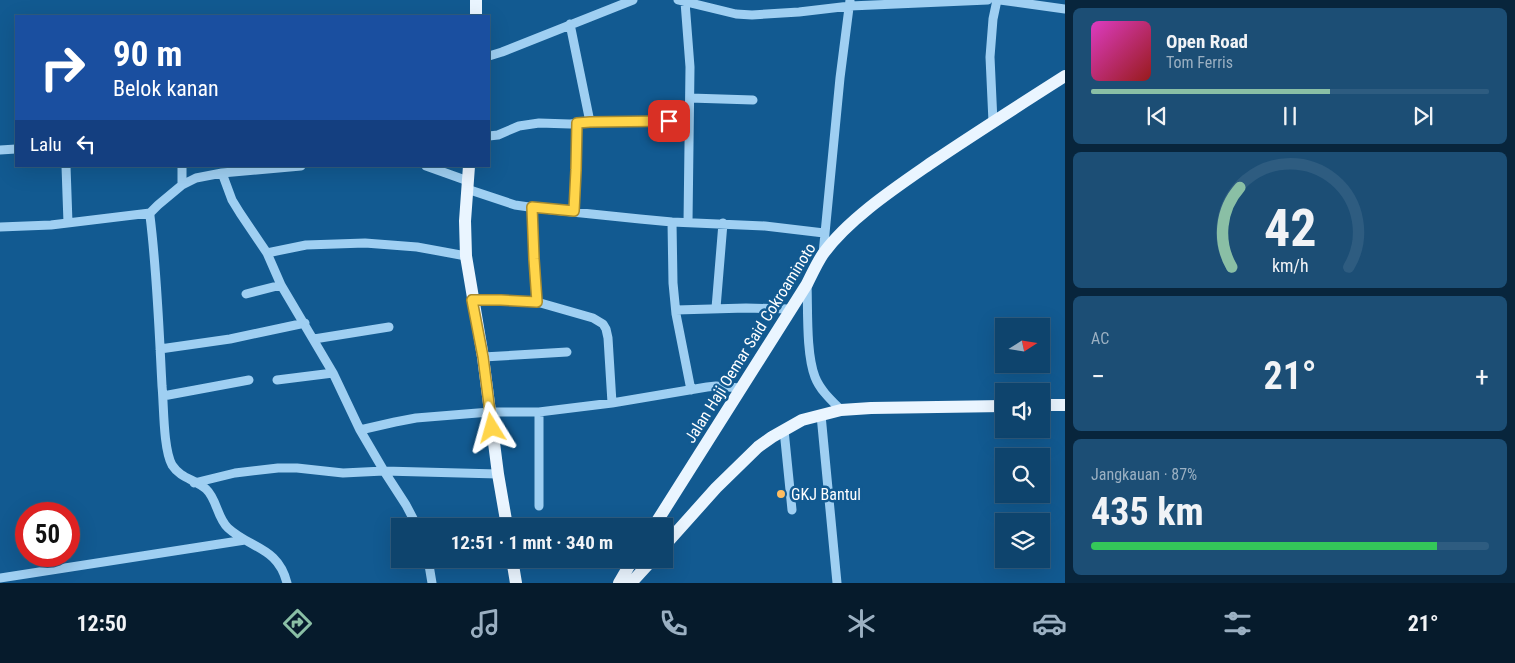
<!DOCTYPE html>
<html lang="id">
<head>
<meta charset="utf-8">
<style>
	body { margin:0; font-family:"Roboto Condensed",sans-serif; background:#1c4e75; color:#f1f3f6; height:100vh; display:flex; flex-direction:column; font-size:19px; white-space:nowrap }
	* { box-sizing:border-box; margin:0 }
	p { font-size:16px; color:#9bb0c2 }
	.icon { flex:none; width:28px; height:28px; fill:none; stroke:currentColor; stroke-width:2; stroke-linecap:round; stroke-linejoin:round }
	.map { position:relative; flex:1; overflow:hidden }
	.drawer { display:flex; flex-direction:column; gap:8px; padding:8px; background:#08253c; width:450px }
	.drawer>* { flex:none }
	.top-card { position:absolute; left:15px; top:15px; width:475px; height:152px; border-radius:0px; box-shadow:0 5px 20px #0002,0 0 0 1px #2e5c80; background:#1a4fa0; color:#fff; overflow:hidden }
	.needle { width:32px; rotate:78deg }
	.controls { position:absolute; left:995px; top:318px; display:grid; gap:10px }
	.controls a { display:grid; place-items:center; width:55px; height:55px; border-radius:0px; background:#0e446d; box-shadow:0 5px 20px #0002,0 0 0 1px #2e5c80; font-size:25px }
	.speed { position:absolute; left:15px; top:502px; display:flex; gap:10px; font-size:25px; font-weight:700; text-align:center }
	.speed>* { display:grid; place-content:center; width:65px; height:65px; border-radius:50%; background:#0e446d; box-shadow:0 5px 20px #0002,0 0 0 1px #2e5c80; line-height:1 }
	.speed .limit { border:8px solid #d22; background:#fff; color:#111 }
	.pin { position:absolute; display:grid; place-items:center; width:42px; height:42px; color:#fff; margin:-21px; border-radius:10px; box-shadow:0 2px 8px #0006 }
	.me { position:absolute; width:55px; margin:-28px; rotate:352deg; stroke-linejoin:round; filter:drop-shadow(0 0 4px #0008) }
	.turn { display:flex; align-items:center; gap:18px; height:105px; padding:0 15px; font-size:22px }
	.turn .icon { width:65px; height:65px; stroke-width:2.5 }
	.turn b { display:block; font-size:35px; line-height:42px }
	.then { display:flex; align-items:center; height:48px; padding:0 15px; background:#0003; gap:10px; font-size:19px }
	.big { font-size:38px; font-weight:700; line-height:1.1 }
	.drawer .widget { flex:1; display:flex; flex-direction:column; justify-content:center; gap:8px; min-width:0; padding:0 18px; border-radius:8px; background:#1c4e75 }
	.drawer .dial { align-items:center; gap:0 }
	.dial svg { height:130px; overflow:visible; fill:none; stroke:#2e5c80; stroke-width:7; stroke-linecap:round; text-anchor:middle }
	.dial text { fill:#f1f3f6; stroke:none }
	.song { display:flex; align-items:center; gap:15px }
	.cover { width:60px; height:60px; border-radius:8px; background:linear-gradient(135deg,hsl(310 70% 55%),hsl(0 70% 35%)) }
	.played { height:5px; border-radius:2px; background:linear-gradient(90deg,#8abfa5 60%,#2e5c80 60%) }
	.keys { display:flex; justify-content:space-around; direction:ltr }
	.heat { display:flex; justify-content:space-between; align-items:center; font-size:28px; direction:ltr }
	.charge { height:8px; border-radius:4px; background:linear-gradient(90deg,#34c759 87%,#2e5c80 0) }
	.trip { position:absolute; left:391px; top:518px; width:282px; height:50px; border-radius:0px; background:#0e446d; box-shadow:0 5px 20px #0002,0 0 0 1px #2e5c80; font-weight:700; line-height:50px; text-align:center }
	.tabs { display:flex; height:80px; justify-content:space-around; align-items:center; background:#061b2c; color:#9bb0c2 }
	.tabs .icon { width:35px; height:35px }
	.tabs .selected { color:#8abfa5 }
	.tabs b { font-size:22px; color:#f1f3f6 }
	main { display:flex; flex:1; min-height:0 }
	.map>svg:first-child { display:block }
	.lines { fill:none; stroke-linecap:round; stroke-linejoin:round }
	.minor { stroke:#9fcff2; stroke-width:9 }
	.major { stroke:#eaf5ff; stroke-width:12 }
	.route-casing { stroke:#a68a30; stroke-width:12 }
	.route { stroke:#ffd54a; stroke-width:9 }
	.poi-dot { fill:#ffbd60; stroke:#125a91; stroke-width:2 }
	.labels { text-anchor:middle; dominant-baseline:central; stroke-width:5; stroke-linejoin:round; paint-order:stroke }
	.street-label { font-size:16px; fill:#fff; stroke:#125a91 }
	.poi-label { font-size:16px; fill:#fff; stroke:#125a91; text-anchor:start }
</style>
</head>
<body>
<main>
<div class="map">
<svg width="1065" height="583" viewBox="0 0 1065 583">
	<rect width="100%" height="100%" fill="#125a91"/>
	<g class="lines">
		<!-- minor -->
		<path class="minor" d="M678,0l58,14 16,1 47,-3 51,-6 138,-6
			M1000,0l65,9
			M685,2l5,65 -2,155
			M570,24l20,98
			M489,56l13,-4 131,-52
			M690,98l63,2
			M993,122l-3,-65 3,-38 4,-19
			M489,136l9,-1 21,-9 20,-3 31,1 20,-2 99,-1
			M0,150l16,-1
			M66,166l2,57
			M426,166l42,15
			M222,173l10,27 8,13 27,40 14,32 52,88 27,57 24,41 22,34 11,21
			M182,185v-19
			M467,189l48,16 28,4 97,10 32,3 93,4 59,7
			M532,207l2,52 3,43
			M574,211l2,-41 1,-47
			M672,222l1,61 3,31 15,76
			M0,227l51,-2 99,-12
			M267,253l39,-8 59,-2 52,4 49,9
			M823,254l17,-176 10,-78
			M807,284c1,26 -1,70 8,93 5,13 16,23 26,33
			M246,294l35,-9
			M472,300h29l36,2 56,16 10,6 3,5 2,9 4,65
			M716,308l7,-85
			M676,310l70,-2 44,1
			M314,339l75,-12
			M160,349l70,-10 75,-16
			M483,357l84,-5
			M277,380l56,-7
			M163,396l86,-16
			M821,415l16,168
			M360,430l35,-8 21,-4 74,-6h49l73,-9 95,-16 9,-1 24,2
			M784,430l8,80
			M194,483l41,-10 43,-5h19l46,5 41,-2 114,3
			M539,506v-94
			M539,526l45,-3 13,3
			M428,559l4,24
			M0,578l245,-38
			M287,583c-9,-36 -36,-34 -59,-55 -11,-10 -11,-29 -22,-39 -11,-10 -25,-10 -34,-24 -9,-17 -8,-59 -10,-79 -3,-57 -5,-114 -12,-170v-3l8,-8 24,-20 14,-7 26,-5 79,-7"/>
		<!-- major -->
		<path class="major" d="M476,0v16
			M469,166l-4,55 1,35 17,101 15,117 9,52
			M1041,405h24
			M654,526l153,-242c5,-10 10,-21 16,-30 26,-36 75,-68 111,-93 43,-29 87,-57 131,-85
			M665,545l51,-57 42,-41 14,-10 30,-17 39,-10 30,-2 133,-2
			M512,559l4,24
			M619,583l14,-24
			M631,583l22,-24"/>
	</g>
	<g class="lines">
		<!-- route casing -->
		<g class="route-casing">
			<path id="route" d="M492,428l-9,-71 -11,-57h29l36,2 -3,-43 -2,-52 42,4 2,-41 1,-47 13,-1 79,-1"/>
		</g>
		<!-- route -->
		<use href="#route" class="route"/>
	</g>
	<!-- markers -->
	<circle class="poi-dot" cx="781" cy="494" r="5"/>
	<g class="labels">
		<!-- street labels -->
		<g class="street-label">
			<text transform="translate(750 343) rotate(-58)">Jalan Haji Oemar Said Cokroaminoto</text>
		</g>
		<!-- poi labels -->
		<g class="poi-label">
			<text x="791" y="494">GKJ Bantul</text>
		</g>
	</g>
</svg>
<div class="controls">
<a><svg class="needle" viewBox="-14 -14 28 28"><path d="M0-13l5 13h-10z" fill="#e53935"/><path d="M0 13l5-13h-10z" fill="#9bb0c2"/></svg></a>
<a><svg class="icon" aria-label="sound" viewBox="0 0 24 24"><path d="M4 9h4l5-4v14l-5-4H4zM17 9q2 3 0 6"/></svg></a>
<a><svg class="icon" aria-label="search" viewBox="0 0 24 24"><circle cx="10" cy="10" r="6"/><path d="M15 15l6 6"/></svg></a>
<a><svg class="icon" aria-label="layers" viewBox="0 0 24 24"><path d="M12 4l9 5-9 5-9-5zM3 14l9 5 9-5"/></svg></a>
</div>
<div class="speed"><div class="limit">50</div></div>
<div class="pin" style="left:669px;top:121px;background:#d93025"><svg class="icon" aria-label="arrive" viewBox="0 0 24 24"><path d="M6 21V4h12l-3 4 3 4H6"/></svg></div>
<svg class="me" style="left:492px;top:428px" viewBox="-20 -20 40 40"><path d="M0-17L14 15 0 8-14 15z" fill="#ffd54a" stroke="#fff" stroke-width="4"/></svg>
<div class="trip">12:51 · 1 mnt · 340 m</div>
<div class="top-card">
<div class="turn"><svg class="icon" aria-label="right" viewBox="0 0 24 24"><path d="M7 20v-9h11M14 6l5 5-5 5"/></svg><div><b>90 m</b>Belok kanan</div></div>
<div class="then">Lalu<svg class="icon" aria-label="left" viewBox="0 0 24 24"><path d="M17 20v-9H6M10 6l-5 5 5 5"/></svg></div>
</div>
</div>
<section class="drawer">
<div class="widget">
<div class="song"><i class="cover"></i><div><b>Open Road</b><p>Tom Ferris</p></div></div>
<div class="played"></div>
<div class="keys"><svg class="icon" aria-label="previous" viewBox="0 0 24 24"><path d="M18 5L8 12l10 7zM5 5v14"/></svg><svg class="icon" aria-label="pause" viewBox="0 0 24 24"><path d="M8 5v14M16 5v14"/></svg><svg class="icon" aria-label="next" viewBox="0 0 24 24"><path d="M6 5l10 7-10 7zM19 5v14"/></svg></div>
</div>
<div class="widget dial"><svg viewBox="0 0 100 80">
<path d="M14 69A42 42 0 1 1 86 69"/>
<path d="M14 69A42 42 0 0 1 19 20" stroke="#8abfa5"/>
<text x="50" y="56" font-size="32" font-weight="700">42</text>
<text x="50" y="72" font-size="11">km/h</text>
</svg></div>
<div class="widget"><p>AC</p>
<div class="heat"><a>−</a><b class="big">21°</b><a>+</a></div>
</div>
<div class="widget"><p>Jangkauan · 87%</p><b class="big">435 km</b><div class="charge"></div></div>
</section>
</main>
<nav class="tabs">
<b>12:50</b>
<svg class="icon selected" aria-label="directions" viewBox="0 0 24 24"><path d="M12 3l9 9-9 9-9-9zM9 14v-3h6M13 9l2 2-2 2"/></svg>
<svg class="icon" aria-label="music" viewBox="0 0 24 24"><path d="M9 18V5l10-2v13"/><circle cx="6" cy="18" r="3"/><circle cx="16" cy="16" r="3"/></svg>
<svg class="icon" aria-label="phone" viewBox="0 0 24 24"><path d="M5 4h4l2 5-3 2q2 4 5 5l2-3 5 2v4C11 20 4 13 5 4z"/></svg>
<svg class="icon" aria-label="climate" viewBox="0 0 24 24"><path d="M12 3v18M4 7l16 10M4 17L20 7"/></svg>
<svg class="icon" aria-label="car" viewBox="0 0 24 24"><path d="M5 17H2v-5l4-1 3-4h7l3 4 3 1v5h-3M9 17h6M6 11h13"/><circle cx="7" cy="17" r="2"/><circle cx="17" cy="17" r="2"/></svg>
<svg class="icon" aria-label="filters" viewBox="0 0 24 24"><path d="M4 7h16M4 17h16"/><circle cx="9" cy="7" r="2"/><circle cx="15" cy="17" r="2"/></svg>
<b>21°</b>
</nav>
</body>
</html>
